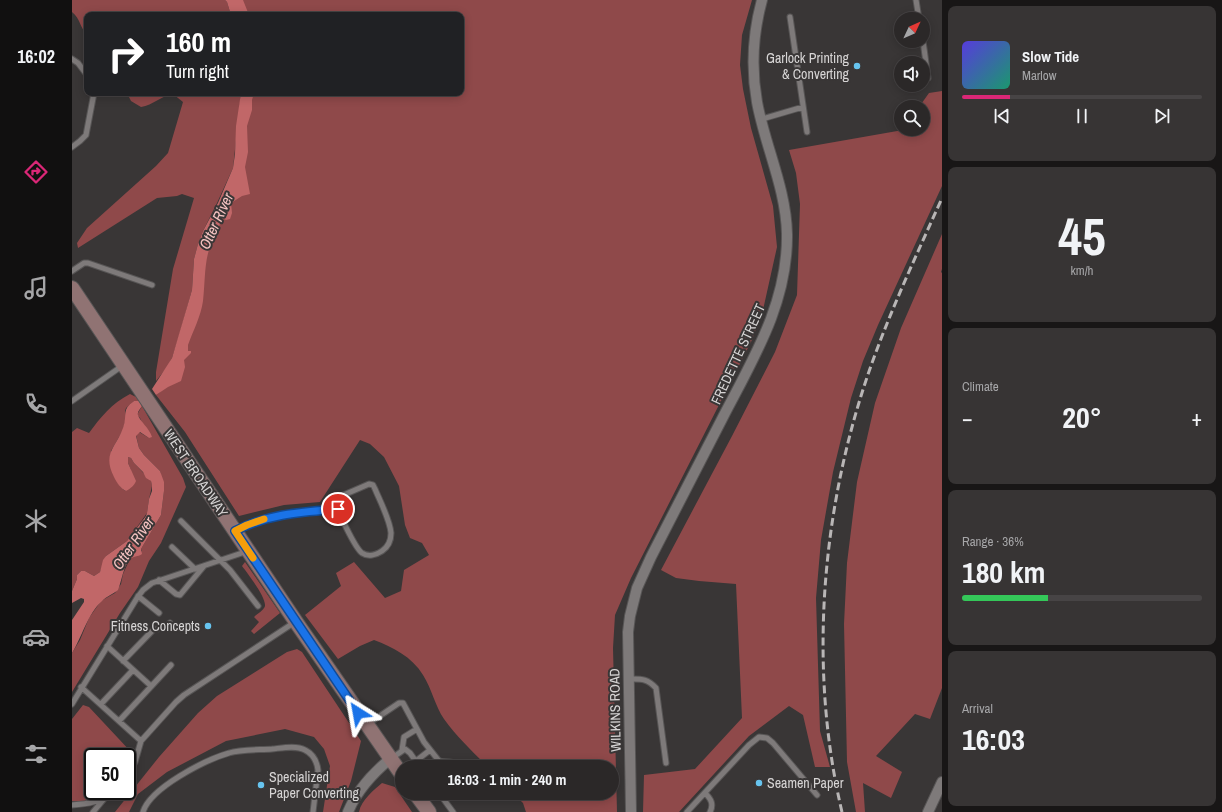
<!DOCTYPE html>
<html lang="en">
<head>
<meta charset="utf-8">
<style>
	body { margin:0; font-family:"Archivo Narrow",sans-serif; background:#373434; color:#f1f3f6; height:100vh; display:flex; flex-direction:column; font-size:15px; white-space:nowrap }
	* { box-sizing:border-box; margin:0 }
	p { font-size:13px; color:#a6a6a8 }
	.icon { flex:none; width:22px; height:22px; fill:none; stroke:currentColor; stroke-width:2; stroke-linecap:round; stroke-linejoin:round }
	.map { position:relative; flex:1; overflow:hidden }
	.panel { display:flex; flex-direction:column; gap:6px; padding:6px; background:#181616; width:280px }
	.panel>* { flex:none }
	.banner { position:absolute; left:12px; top:12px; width:380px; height:84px; border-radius:8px; box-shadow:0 2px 10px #0003,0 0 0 1px #474445; background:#202124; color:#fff; overflow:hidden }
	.needle { width:26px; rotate:46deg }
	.buttons { position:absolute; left:822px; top:12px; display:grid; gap:8px }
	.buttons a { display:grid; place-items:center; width:36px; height:36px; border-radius:50%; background:#2b2828; box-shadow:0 2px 10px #0003,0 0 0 1px #474445; font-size:20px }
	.speed { position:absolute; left:12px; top:748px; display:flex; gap:8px; font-size:20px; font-weight:700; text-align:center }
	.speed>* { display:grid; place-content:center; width:52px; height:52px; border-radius:50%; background:#2b2828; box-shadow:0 2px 10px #0003,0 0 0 1px #474445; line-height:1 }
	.speed .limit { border:2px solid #111; border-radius:6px; background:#fff; color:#111 }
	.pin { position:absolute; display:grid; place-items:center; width:34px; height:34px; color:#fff; margin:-17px; border:2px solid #fff; border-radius:50%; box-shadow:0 1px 4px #0007 }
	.me { position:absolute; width:44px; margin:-22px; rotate:326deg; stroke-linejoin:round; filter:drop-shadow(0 0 3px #0008) }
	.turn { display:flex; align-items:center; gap:14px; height:84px; padding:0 16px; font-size:18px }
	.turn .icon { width:52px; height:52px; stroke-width:2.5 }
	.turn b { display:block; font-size:28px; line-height:34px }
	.big { font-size:30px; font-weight:800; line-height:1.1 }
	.panel .widget { flex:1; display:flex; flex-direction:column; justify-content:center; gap:6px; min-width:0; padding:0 14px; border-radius:8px; background:#373434 }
	.panel .dial { align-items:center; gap:0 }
	.dial b { font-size:52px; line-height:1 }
	.song { display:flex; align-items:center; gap:12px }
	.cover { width:48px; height:48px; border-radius:6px; background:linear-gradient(135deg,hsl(250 70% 55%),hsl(160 70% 35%)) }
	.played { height:4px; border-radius:2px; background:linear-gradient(90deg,#db2777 20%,#474445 20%) }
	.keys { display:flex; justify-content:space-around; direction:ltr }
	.heat { display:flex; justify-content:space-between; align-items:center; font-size:22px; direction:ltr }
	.charge { height:6px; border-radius:3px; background:linear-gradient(90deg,#34c759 36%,#474445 0) }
	.trip { position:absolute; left:323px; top:760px; width:224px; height:40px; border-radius:20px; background:#2b2828; box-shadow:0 2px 10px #0003,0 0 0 1px #474445; font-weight:800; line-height:40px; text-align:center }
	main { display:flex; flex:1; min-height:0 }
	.tab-bar { display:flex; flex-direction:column; width:72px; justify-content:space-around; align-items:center; background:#111010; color:#a6a6a8 }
	.tab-bar .icon { width:28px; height:28px }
	.tab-bar .selected { color:#db2777 }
	.tab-bar b { font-size:18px; color:#f1f3f6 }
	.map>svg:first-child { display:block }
	.green { fill:#8f494a }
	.water { fill:#c16768 }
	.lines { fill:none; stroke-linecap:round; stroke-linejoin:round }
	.service-casing { stroke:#575555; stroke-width:7 }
	.minor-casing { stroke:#575555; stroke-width:12 }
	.secondary-casing { stroke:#575555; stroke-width:16 }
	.service { stroke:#7e7a7a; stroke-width:5 }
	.minor { stroke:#7e7a7a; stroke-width:10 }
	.secondary { stroke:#907373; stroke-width:14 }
	.rail { stroke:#b9b6b6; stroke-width:3; stroke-dasharray:8 4; stroke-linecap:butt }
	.route-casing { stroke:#114b97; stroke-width:10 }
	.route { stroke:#1a73e8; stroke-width:7 }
	.slow { stroke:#f59e0b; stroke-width:7 }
	.poi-dot { fill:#67c4ef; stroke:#393636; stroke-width:1.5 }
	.labels { text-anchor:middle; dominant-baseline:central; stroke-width:4; stroke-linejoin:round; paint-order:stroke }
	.poi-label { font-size:14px; fill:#d7d5d5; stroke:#393636; text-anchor:end }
	.street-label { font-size:14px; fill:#d7d5d5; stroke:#393636 }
	.water-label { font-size:15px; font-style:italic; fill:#f6c4c2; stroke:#393636 }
</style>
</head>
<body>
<main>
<nav class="tab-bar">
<b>16:02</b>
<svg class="icon selected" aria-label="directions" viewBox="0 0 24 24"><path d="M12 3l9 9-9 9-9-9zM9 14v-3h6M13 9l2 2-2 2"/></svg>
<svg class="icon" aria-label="music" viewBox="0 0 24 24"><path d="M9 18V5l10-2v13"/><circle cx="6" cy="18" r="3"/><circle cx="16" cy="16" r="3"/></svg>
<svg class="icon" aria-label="phone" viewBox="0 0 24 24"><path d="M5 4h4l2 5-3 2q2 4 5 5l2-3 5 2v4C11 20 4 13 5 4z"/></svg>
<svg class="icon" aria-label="climate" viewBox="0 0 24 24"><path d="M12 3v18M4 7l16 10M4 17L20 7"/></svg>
<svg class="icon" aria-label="car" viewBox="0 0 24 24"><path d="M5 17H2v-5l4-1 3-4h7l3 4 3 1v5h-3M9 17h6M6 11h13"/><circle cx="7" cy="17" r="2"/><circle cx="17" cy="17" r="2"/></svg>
<svg class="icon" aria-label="filters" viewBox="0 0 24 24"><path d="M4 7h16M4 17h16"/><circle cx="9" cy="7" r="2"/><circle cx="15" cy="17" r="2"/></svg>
</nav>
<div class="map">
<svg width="870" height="812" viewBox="0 0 870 812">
	<rect width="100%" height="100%" fill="#393636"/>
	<!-- green -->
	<path class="green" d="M0,0h153l2,2 4,13h-144v19c-8,-7 -6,-15 -15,-22z
		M160,0h520l-10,35 -2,30 3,24 8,39 22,78 4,41 -14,63 -11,30 -121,238 -16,37 -2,33 4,164h-91l-3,-9 -10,-10h99v-26h-124c-15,-15 -31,-30 -44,-48 -9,-13 -12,-30 -21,-44 -11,-18 -30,-28 -49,-35l-14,6 -22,13 -33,-44 36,-29 -5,-13 18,-11 31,36 16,-7 3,-21 25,-15 -7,-12 -12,-5 -5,-13 -6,-39 -15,-29 -14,-13 -10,-4 -40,62 -36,3 -45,11 -54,-84 -29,-37 4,-3 16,-26 24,-112 30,-63 18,-98h213v-78h-223z
		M870,78v108l-64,139 -15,36 -12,37 -18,74 -12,68 -5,58 4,133 10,36h-15l-12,-52 -14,-9 -40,30 -70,76h-36l1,-37 51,-6 47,-51 -6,-134 -37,-3 -23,-3 -15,-8 71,-134 43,-84 22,-57 3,-91 -4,-31 -7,-23 114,-20 1,-1h19v-22h-4l10,-14 13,-2z
		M55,93h114l-8,75 -16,35 -14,28 -5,13 -4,15 -2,31 -13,46 -7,22 -4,8 -12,15v-9l17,-103 21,-71 -12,-4 -5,2 -20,2 -79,50 -1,-5 10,-15 69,-62 12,-13 15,-51 -10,-8c-12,2 -20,11 -32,13l-10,-6z
		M870,234v35l-1,3 1,1v415l-12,31 -15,-5 -39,42 26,16 -11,26 -28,-15 2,29h-9l-9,-50 -3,-138 3,-61 10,-81 18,-79 26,-75z
		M58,394l6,3 3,4h-5l-8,7 -1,3 1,6 -3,13 -12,21c2,12 2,34 15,40l5,-21 -3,-7v-6l3,1 3,5 17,18 1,5 -3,13 -2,14 -20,28 -21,15 -6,16 -6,4 -9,-5h-4l-4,4v4l-5,12v-159l5,-4 12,5c11,-15 23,-30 41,-39z
		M70,406l41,72 3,9 -25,56 -12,18 -11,26 -18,26 -48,79v-39l8,-13 9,-22 12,-17 14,-8 6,-9 2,-10 6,-13 2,-4 4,-1 7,-5 -1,-2 20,-34 3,-24 -4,-20 -16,-16 -5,-7 -3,-13 3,-3 10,6 -9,-20 -2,-2v-3z
		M173,562l35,51 -26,21 -3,-3 8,-9 -5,-5c3,-3 10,-7 11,-11 1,-9 -17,-32 -23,-40z
		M225,649l5,3 59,89 -10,40 -12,31h-16l7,-46 -6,-17 -10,-12 -29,-8 -59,12 -59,31 -29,22 -9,18h-14l44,-55 39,-44 19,-17 70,-44z
		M11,705l6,2 43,46 -1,5 -4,6v-7h-34v34h12c-10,9 -20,12 -33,10v-82z
		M310,783l13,4 17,25h-53c2,-12 15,-22 23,-29z"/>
	<!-- water -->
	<path class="water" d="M153,0h18l6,15h-18l-4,-13z
		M169,93h13l-2,7v10l-5,16 1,26 -3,15 5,27 -8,2 -11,7 1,10 -2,6 -4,1 -4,-2c-2,4 -2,7 -4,11 -15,25 -12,45 -15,72 -2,15 -10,30 -15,44v6h3v2l-7,7 1,7 -4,14 -13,6 -12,8 -4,-6 20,-31 20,-68 2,-31 4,-15 5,-13 15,-28 15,-35 2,-14 1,-28z
		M62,401h5l3,5c-2,3 -5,6 -4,9 1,5 12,14 14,22l-3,1 -9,-6 -4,4 3,12 5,7 16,16 4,11v9l-3,24 -20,34 1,5c-4,3 -9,2 -12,5 -7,8 -8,21 -12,31 -5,4 -11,6 -16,11 -14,12 -20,36 -30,52v-33l12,-18v-3l-3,-1 -9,5v-12l5,-12v-4l4,-4h4l9,5 6,-4 3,-12 3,-4 21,-15 19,-25 1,-3 2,-14 3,-8v-5l-1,-5 -5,-3 -3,-6 -9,-9 -3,-5 -3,-1v6l8,18c-2,5 -5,7 -10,10 -6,-3 -9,-8 -12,-14 -12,-24 2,-29 9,-49 5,-14 -2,-18 11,-27z"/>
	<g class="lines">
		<!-- service casing -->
		<g class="service-casing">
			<path id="service" d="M844,0l3,19
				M718,17l17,115
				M851,41l5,37
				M0,59l6,4 9,12
				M690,119l41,-12
				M0,147l8,-6 6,-6 8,-42
				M0,271l12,-8h4l64,22
				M0,401l50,-35
				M297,484l4,1 2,4c5,12 15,31 16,44 0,7 -3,14 -9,18 -6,4 -14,6 -20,2 -7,-5 -25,-43 -27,-52l4,-4z
				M109,521l49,49 28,36
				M164,530c31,-16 67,-18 102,-21
				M100,547l23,22
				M87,580l17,14 4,1 24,-29
				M66,596l21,17
				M35,646l44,40
				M51,661l30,-31 12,-3 5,-4
				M557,679c12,0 18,-1 27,9l10,75
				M9,687l60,54
				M0,704l65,-106 6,-8 9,-7 96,-32
				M29,704l32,-34
				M47,721l52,-56
				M296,724l31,-21h4l21,39 15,19c11,3 27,-1 35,6
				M330,750l2,-13 13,-8
				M320,758l13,-9 5,4 10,14
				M344,761l14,-11
				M55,774l8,-12 6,-21 35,-39 8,-7 111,-73
				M367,793l14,19
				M633,793c6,6 9,11 5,19
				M0,805c16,-1 29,-3 40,-14
				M21,812l11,-13
				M71,812c7,-24 62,-52 86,-59 12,-4 30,-3 43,-4 10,-1 24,-4 33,1 8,4 12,12 13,20l-5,42
				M615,812l62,-67 10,-8 8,1 6,5 44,52"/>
		</g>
		<!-- minor casing -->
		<g class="minor-casing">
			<path id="minor" d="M276,812c9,-22 24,-38 42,-53
				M559,812l-3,-180 2,-16 7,-28 14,-31c24,-46 48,-93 72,-140 30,-58 65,-114 64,-183 -1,-46 -22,-88 -30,-132 -6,-34 -4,-69 5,-102
				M856,812l14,-30"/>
		</g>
		<!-- secondary casing -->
		<g class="secondary-casing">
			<path id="secondary" d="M0,288l224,334 106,153
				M343,793l14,19"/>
		</g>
		<!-- service -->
		<use href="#service" class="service"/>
		<!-- minor -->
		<use href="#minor" class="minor"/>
		<!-- secondary -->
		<use href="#secondary" class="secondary"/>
		<!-- rail -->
		<path class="rail" d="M770,812c-32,-135 -22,-284 19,-416 21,-68 52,-133 81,-198"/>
	</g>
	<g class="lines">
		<!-- route casing -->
		<g class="route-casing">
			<path id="route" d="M266,509c-36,3 -71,5 -103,22l123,182"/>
		</g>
		<!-- route -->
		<use href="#route" class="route"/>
		<!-- slow -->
		<path class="slow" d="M181,558l-18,-27 12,-6 17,-6"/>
	</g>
	<!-- markers -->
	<g class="poi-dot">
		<circle cx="785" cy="66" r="4"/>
		<circle cx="136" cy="626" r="4"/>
		<circle cx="687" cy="783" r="4"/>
		<circle cx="189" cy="785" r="4"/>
	</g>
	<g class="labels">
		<!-- poi labels -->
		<g class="poi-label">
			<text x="777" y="58">Garlock Printing<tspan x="777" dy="16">&amp; Converting</tspan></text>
			<text x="128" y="626">Fitness Concepts</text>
			<text x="197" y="777" text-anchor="start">Specialized<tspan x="197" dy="16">Paper Converting</tspan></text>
			<text x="695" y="783" text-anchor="start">Seamen Paper</text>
		</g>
		<!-- street labels -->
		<g class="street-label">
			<text transform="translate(666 354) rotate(-65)">FREDETTE STREET</text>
			<text transform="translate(124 473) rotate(56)">WEST BROADWAY</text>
			<text transform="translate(543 710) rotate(-91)">WILKINS ROAD</text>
		</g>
		<!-- water labels -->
		<g class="water-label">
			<text transform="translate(144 221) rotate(-65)">Otter River</text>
			<text transform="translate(61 543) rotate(-55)">Otter River</text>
		</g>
	</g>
</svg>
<div class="buttons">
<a><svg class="needle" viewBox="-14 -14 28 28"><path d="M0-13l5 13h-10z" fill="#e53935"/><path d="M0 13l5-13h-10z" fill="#a6a6a8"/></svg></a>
<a><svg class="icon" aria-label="sound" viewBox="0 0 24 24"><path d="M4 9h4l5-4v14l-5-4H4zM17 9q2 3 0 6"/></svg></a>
<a><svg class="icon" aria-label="search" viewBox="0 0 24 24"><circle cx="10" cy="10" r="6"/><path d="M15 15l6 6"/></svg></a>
</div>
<div class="speed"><div class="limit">50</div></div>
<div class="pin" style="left:266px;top:509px;background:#d93025"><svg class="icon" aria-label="arrive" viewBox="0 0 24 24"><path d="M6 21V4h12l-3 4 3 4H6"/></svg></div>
<svg class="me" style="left:286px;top:713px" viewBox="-20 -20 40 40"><path d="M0-17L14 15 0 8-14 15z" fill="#1a73e8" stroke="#fff" stroke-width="4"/></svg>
<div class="trip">16:03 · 1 min · 240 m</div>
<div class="banner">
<div class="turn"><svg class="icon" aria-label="right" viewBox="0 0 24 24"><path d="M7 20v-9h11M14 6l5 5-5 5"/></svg><div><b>160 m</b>Turn right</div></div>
</div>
</div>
<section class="panel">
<div class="widget">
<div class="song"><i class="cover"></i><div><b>Slow Tide</b><p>Marlow</p></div></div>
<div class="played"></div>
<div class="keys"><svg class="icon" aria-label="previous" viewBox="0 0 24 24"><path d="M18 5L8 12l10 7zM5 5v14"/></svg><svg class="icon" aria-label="pause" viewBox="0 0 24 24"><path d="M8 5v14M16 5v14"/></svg><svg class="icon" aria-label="next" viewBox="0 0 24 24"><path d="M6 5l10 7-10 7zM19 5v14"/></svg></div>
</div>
<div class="widget dial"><b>45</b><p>km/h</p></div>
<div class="widget"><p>Climate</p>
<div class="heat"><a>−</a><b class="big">20°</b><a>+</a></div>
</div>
<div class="widget"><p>Range · 36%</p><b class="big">180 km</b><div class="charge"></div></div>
<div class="widget"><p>Arrival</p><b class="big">16:03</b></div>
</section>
</main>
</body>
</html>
